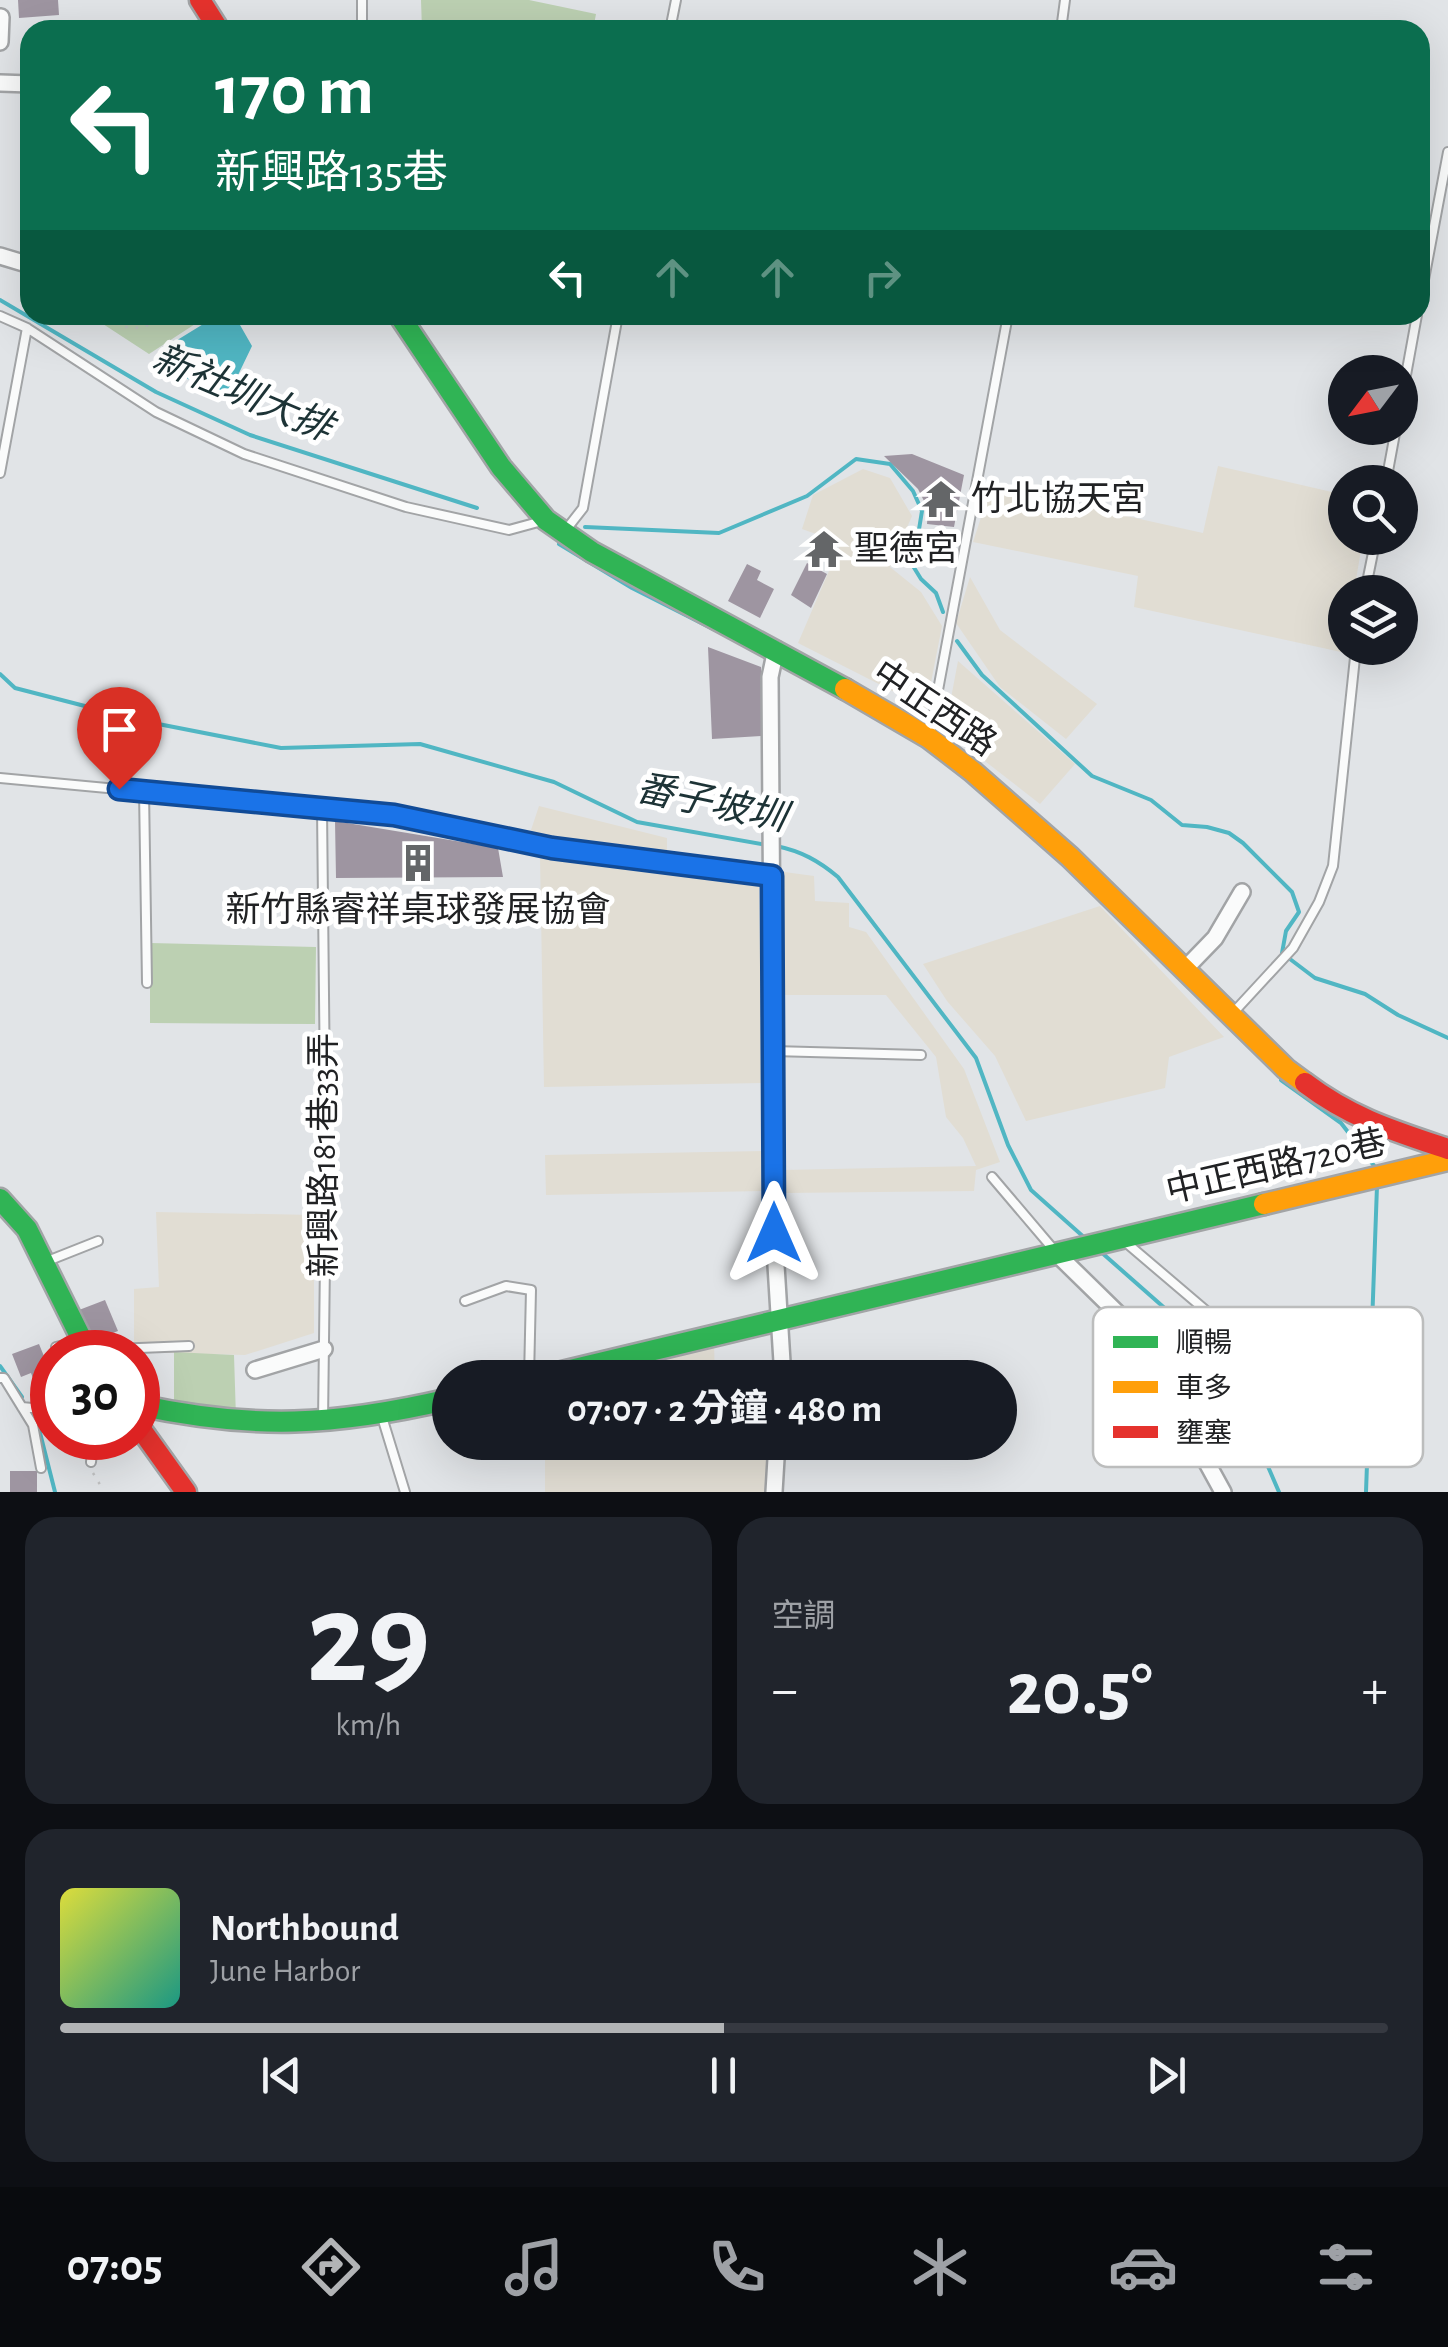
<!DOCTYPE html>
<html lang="zh-TW">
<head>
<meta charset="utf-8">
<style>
	body { margin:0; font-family:"Alegreya Sans","Noto Sans TC",sans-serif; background:#20242c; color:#f1f3f6; height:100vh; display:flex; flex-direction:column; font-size:38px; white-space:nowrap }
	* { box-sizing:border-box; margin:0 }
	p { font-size:32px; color:#9ea1a6 }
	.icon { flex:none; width:55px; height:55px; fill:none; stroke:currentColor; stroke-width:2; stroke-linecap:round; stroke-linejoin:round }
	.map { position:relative; height:1492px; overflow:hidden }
	.panel { display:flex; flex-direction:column; gap:25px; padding:25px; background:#0d0f14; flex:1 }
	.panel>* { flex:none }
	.hud { position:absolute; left:20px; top:20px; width:1410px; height:305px; border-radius:30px; box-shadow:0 10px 40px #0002; background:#0b6e4f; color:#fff; overflow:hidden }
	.needle { width:65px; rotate:238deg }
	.fabs { position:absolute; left:1328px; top:355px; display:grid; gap:20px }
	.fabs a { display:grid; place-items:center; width:90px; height:90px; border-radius:50%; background:#171b24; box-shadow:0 10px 40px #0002; font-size:50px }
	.speed { position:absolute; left:30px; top:1330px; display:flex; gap:20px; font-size:50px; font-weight:700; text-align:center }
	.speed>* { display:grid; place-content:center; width:130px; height:130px; border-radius:50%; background:#171b24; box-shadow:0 10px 40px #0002; line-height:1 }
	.speed .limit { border:15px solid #d22; background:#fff; color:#111 }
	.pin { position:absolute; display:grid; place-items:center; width:85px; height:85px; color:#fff; margin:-102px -42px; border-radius:50% 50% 50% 0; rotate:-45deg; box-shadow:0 0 10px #0007 }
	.pin .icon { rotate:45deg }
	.me { position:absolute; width:110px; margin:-55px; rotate:0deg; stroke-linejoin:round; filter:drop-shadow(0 0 8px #0008) }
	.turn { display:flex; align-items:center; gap:35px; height:210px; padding:0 30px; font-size:45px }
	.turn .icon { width:130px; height:130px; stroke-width:2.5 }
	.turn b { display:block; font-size:70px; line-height:85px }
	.lanes { display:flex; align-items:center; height:95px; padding:0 30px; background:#0003; justify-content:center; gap:50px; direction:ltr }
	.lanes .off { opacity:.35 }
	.big { font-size:75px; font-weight:700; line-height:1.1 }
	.panel .tile { flex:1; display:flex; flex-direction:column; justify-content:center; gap:15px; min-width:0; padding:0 35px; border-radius:30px; background:#20242c }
	.panel .dial { align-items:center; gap:0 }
	.dial b { font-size:130px; line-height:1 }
	.song { display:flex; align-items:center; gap:30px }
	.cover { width:120px; height:120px; border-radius:15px; background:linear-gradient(135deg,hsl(60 70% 55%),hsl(170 70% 35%)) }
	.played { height:10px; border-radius:5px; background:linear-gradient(90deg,#b2b4b6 50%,#363941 50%) }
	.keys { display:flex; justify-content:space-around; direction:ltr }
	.heat { display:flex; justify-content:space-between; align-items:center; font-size:55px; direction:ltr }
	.panel .tiles { flex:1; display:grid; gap:25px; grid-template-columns:1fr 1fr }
	.tile:last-child { grid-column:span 2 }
	.trip { position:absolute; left:432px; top:1360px; width:585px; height:100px; border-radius:50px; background:#171b24; box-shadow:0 10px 40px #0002; font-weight:700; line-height:100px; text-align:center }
	.dock { display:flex; height:160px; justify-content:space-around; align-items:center; background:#090b0e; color:#9ea1a6 }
	.dock .icon { width:70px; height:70px }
	.dock .selected { color:#b2b4b6 }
	.dock b { font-size:45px; color:#f1f3f6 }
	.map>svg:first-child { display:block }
	.industrial { fill:#e1ddd3 }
	.green { fill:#bcd0b2 }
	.water { fill:#50b6c3 }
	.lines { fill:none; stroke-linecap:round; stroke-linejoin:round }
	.stream { stroke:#50b6c3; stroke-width:4 }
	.building { fill:#9e95a1 }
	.lane-casing { stroke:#a2a4a6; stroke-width:12 }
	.street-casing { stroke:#a2a4a6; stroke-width:20 }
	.fast-casing { stroke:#a2a4a6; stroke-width:25 }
	.slow-casing { stroke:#a2a4a6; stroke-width:25 }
	.jam-casing { stroke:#a2a4a6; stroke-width:25 }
	.path { stroke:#c1c2c3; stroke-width:2.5; stroke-dasharray:2.5 8; stroke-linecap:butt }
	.lane { stroke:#fafbfb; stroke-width:8 }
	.street { stroke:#fafbfb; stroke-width:15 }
	.fast { stroke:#30b455; stroke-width:20 }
	.slow { stroke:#ff9f0a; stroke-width:20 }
	.jam { stroke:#e5322d; stroke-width:20 }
	.route-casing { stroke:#114b97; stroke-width:25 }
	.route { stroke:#1a73e8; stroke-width:18 }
	.labels { text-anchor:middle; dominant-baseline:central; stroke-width:10; stroke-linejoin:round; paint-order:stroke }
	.poi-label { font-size:35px; fill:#212224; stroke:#fff; text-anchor:start }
	.street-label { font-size:35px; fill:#212224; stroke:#fff }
	.water-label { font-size:38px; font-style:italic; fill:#1d3336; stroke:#fff }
	.key { fill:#fff; stroke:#bcbdbd; stroke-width:2.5 }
	.key-label { font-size:28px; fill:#212224 }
</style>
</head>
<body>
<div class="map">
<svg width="1448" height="1492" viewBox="0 0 1448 1492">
	<rect width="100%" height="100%" fill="#e1e4e7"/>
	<!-- industrial -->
	<path class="industrial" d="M1218,466l127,29v43h18l-9,54h-9v42l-4,18 -207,-45 4,-31 -165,-34 17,-52 37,4 176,39z
		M863,469l27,9 22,38 -22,51 31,25 21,34 -16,82 -128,-65 43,-100 -39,-14 11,-34z
		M970,577l30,53 97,74 -31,35 -66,-52 -44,-64z
		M958,661l117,103 -35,40 -95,-74z
		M539,806l128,32v16l-138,-18z
		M540,856l219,29 3,198 -218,4z
		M777,871l37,5 1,25 34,2v24l17,5 98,137 36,93 -24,8 -2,21 -190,2 -1,-23 193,-4 -13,-28 -17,-21 -10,-60 -50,-62h-107z
		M1100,906l124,131 -55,20 -4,31 -139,33 -31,-65 -48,-55 -24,-37z
		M764,1151v40l-218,4 -1,-40z
		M156,1212l158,3v118l-69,22 -111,-3v-63l25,-2z
		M714,1344l1,33h-113z
		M782,1442l211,1v5l-211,-2z
		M545,1443h222l-1,49h-221z"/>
	<!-- green -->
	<path class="green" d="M421,0h108l67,14 -3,16h-171z
		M117,315h92l-60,39 -46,-30z
		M150,943l166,4 -1,77 -165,-1z
		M174,1352l60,3 2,63 -62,-12z"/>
	<!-- water -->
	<path class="water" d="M218,315l9,7 9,-4 16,28 -25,52 -74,-36 8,-12z"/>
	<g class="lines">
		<!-- stream -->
		<path class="stream" d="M0,300l156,92 94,43 227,73
			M585,527l134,6 88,-37 49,-37 34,5 23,27 9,20 -9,55 8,13 15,14 7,19
			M559,544l73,44 91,46
			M957,641l25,34 110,101 59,24 31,25 25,2 22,6 14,10 49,49 7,20 -13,19 -4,22 33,25 50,16 33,21 50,23
			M0,674l15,14 128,33 138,27 139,-4 134,38 83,40 130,23
			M776,846c25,5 43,15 62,31l138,181 32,87 23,45 55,49
			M1281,1080l60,43 34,44
			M1101,1252l101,89 48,84 29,67
			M0,1366l22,31
			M36,1417l19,75
			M1366,1492l11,-306"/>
	</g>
	<!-- building -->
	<path class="building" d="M18,0h40l1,15 -40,3z
		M912,454l52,21 -10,52 -27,-3 1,-15 -10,-20 -34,-33z
		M807,563l20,11 -16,34 -20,-13z
		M747,564l14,7 -4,9 17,9 -14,29 -32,-17z
		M708,647l53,20v69l-49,3z
		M335,821l163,27 5,29 -167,1z
		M105,1300l13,31 -26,10 -13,-31z
		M39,1344l9,22 4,-1v37l-9,3 -12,-32 -10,4 -9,-23z
		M10,1471h27v21h-27z"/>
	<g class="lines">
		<!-- lane casing -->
		<g class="lane-casing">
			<path id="lane" d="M362,0v30
				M670,30l6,-30
				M1061,30l4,-30
				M1420,301l28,-149
				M0,316l27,12 129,84 88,42 162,53 103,23 33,-9
				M1400,408l17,-93
				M0,473l27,-145
				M1386,482l10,-54
				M565,531l18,-23 35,-193
				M1365,592l11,-54
				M930,733l78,-418
				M0,778l394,37 158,33 220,28
				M144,791l3,192
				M322,809l4,372 -3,240
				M1232,1014l61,-66 26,-46 14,-36 23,-218
				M773,1051l148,4
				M992,1177l62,73
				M1123,1240l94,80 49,95
				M45,1262l53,-21
				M465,1301l41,-15 25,4 -2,88
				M90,1350l99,-4
				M58,1352l-2,-5 24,-6
				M0,1378h4l29,47 8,43
				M22,1407l30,3
				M382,1417l23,75
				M91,1462l3,-24"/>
		</g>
		<!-- street casing -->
		<g class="street-casing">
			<path id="street" d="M0,42l1,-25
				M0,83l30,1
				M0,256l30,9
				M776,649l-6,28 4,556 9,145
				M1185,969l30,-31 27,-46
				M1057,1254l92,90 35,77 39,71
				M255,1370l69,-21
				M774,1492l3,-50"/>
		</g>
		<!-- fast casing -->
		<g class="fast-casing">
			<path id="fast" d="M399,315l102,152 45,53 46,32 253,137
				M0,1199l27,30 61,123
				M537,1378l727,-174
				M138,1405c116,25 197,21 312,-6"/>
		</g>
		<!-- slow casing -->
		<g class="slow-casing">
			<path id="slow" d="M845,689l84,49 43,33 98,86 216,212 19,14
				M1264,1204l184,-44"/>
		</g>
		<!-- jam casing -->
		<g class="jam-casing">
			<path id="jam" d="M200,0l19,30
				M1305,1083c46,35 89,48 143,66
				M138,1425l48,67"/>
		</g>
		<!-- path -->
		<path class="path" d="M96,315c38,18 39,16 79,0
			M93,1473l9,15"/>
		<!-- lane -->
		<use href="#lane" class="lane"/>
		<!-- street -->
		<use href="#street" class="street"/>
		<!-- fast -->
		<use href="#fast" class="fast"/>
		<!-- slow -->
		<use href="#slow" class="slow"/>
		<!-- jam -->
		<use href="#jam" class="jam"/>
	</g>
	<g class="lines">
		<!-- route casing -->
		<g class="route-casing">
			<path id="route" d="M119,789l275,26 158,33 220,28 2,357"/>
		</g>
		<!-- route -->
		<use href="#route" class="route"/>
	</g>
	<!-- icons -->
	<defs>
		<g id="temple-bare" transform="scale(3)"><path d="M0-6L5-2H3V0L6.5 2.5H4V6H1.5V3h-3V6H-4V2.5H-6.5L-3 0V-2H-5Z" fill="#646668" stroke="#fff" stroke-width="2.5" paint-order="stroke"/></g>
		<g id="building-bare" transform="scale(3)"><path d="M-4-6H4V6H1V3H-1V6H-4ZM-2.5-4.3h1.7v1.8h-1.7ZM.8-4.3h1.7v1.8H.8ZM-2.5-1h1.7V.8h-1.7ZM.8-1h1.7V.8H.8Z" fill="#646668" stroke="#fff" stroke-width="2.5" paint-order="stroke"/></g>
	</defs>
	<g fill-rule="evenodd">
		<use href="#temple-bare" x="941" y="499"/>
		<use href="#temple-bare" x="824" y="549"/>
		<use href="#building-bare" x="418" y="863"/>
	</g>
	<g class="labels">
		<!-- poi labels -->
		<g class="poi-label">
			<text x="971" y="499">竹北協天宮</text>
			<text x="854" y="549">聖德宮</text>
			<text x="418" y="910" text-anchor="middle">新竹縣睿祥桌球發展協會</text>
		</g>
		<!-- street labels -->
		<g class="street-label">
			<text transform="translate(934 709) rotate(34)">中正西路</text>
			<text transform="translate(324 1155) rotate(-90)">新興路181巷33弄</text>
			<text transform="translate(1276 1167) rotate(-13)">中正西路720巷</text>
		</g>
		<!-- water labels -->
		<g class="water-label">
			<text transform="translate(242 394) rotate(23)">新社圳大排</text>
			<text transform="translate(711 804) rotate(12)">番子坡圳</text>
		</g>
	</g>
	<!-- legend -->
	<rect x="1093" y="1307" width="330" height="160" rx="15" class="key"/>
	<rect x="1113" y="1336" width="45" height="12" fill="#30b455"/>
	<rect x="1113" y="1381" width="45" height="12" fill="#ff9f0a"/>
	<rect x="1113" y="1426" width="45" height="12" fill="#e5322d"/>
	<g class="key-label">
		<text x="1176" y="1352">順暢</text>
		<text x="1176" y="1397">車多</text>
		<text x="1176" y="1442">壅塞</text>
	</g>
</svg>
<div class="fabs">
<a><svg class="needle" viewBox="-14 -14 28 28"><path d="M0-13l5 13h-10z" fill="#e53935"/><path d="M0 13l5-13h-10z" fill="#9ea1a6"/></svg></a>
<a><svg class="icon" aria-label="search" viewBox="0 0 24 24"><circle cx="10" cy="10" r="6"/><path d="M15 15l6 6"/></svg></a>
<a><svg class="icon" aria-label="layers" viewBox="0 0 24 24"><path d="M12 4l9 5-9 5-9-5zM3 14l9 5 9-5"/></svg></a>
</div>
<div class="speed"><div class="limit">30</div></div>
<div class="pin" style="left:119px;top:789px;background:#d93025"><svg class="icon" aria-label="arrive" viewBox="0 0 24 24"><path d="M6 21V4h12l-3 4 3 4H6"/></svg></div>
<svg class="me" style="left:774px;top:1233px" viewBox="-20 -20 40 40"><path d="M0-17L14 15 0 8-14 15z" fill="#1a73e8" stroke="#fff" stroke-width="4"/></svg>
<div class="trip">07:07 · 2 分鐘 · 480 m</div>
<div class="hud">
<div class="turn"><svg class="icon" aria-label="left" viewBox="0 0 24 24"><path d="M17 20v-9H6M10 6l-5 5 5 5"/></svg><div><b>170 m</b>新興路135巷</div></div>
<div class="lanes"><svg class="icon" aria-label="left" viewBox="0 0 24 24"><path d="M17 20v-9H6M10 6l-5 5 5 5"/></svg><svg class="icon off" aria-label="ahead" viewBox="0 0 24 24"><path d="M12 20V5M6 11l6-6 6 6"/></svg><svg class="icon off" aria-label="ahead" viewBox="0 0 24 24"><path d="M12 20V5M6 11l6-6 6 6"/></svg><svg class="icon off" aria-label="right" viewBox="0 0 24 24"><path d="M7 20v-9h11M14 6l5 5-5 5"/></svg></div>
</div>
</div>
<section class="panel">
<div class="tiles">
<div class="tile dial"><b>29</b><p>km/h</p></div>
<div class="tile"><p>空調</p>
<div class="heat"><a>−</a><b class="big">20.5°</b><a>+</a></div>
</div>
<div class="tile">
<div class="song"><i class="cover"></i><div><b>Northbound</b><p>June Harbor</p></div></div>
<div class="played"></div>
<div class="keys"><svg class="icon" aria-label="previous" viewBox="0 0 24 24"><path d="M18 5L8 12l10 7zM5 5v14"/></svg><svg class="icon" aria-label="pause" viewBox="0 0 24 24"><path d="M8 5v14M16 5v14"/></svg><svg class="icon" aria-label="next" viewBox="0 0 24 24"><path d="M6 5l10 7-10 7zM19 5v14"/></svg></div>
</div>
</div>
</section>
<nav class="dock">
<b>07:05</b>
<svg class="icon selected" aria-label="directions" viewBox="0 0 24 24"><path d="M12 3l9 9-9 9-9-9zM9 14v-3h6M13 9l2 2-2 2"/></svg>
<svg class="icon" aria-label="music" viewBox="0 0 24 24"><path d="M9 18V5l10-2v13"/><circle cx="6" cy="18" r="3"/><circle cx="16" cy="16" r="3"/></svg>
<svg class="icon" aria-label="phone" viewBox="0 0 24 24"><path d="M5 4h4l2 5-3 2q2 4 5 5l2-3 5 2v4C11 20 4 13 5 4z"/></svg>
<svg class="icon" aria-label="climate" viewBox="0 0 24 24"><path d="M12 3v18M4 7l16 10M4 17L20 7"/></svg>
<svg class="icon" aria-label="car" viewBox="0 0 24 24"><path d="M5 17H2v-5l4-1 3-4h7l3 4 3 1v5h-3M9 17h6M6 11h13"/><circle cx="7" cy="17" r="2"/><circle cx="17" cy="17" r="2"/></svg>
<svg class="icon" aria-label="filters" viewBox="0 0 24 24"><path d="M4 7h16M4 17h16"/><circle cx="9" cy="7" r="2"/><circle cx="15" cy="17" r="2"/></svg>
</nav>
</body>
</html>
